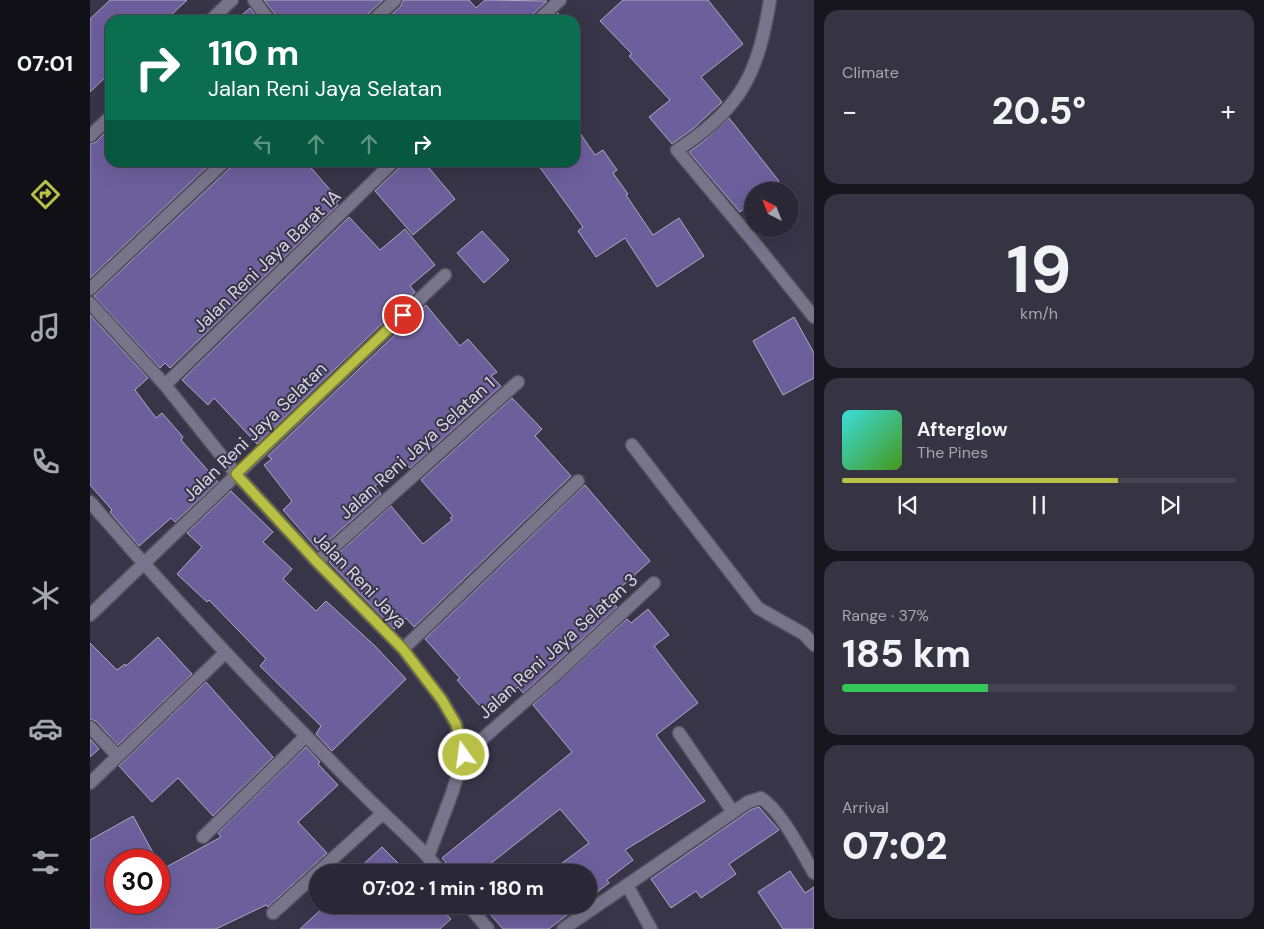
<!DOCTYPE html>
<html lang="en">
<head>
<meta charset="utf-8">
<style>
	body { margin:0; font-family:"DM Sans",sans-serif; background:#363442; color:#f1f3f6; height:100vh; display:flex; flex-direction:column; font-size:19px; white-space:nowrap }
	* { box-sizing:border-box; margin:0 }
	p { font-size:16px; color:#a5a6ad }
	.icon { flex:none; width:28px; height:28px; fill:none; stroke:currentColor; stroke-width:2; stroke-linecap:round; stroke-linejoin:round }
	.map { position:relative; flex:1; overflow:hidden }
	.side { display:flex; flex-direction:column; gap:10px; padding:10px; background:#17161e; width:450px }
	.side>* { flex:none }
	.top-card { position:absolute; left:15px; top:15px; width:475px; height:152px; border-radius:15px; box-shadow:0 5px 20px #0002,0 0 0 1px #464452; background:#0b6e4f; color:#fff; overflow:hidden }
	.needle { width:32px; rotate:318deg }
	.buttons { position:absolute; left:654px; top:182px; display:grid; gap:10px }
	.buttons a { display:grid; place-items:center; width:55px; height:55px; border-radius:50%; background:#2a2837; box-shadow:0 5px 20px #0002,0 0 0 1px #464452; font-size:25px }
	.speed { position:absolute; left:15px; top:849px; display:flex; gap:10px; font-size:25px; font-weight:700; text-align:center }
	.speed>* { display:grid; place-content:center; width:65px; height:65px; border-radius:50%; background:#2a2837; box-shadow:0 5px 20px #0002,0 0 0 1px #464452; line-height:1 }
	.speed .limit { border:8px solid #d22; background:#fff; color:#111 }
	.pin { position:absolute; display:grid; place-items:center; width:42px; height:42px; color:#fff; margin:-21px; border:2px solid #fff; border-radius:50%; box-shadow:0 1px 5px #0007 }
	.me { position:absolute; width:55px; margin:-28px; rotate:346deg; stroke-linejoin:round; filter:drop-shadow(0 0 4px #0008) }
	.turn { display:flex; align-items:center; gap:18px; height:105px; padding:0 20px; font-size:22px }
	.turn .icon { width:65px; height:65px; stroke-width:2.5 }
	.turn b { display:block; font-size:35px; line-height:42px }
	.lanes { display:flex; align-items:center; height:48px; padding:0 20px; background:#0003; justify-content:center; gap:25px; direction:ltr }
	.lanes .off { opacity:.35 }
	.big { font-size:38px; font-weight:800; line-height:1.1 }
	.side .card { flex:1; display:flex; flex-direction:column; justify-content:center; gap:8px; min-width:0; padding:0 18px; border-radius:15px; background:#363442 }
	.side .dial { align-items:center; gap:0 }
	.dial b { font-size:65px; line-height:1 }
	.song { display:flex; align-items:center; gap:15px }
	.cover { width:60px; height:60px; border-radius:8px; background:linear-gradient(135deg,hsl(180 70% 55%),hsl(100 70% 35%)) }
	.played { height:5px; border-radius:2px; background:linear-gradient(90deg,#b9c046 70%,#464452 70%) }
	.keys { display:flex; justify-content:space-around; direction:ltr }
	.heat { display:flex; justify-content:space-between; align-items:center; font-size:28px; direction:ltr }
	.charge { height:8px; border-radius:4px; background:linear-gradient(90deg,#34c759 37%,#464452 0) }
	.trip { position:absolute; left:219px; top:864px; width:288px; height:50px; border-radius:25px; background:#2a2837; box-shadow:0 5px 20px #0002,0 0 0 1px #464452; font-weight:800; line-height:50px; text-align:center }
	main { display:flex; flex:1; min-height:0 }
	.tab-bar { display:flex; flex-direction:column; width:90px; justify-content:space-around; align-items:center; background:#111016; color:#a5a6ad }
	.tab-bar .icon { width:35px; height:35px }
	.tab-bar .on { color:#b9c046 }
	.tab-bar b { font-size:22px; color:#f1f3f6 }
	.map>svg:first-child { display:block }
	.building { fill:#6c5f9c; stroke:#adaac2 }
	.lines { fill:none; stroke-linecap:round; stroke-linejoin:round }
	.minor-casing { stroke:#545061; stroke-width:15 }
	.minor { stroke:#78758b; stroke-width:12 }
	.route-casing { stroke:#787d2e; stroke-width:12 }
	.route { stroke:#b9c046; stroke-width:9 }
	.labels { text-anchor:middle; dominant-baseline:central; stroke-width:4; stroke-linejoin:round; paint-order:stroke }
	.street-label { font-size:18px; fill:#d8d6e3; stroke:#383549 }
</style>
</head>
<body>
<main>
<nav class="tab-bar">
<b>07:01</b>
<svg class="icon on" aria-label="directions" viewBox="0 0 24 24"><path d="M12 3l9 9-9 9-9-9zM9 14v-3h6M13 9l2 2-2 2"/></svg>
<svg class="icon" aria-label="music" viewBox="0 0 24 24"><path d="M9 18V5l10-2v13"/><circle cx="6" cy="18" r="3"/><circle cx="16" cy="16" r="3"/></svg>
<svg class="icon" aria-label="phone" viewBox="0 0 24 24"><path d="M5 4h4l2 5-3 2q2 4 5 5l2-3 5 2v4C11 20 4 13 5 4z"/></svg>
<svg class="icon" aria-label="climate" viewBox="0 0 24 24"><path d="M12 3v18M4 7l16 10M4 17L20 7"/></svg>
<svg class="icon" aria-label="car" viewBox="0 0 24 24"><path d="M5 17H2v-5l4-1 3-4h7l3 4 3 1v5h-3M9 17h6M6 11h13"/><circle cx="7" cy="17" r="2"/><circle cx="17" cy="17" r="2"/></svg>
<svg class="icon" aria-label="filters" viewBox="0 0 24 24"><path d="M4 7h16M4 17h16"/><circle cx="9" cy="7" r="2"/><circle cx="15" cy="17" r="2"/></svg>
</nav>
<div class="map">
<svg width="724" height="929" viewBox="0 0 724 929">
	<rect width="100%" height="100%" fill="#383549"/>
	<!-- building -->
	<path class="building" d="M20,0h77l-21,20h-56v53l-20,19v-73z
		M174,0h119l-15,14 -2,6h-89l-1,-5z
		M313,0h66l7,8 9,-8 62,1 -14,13 -2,6h-145l15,-14z
		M533,0h85l35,44 -42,33 21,25 -28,26 -22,16 -23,-27 21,-17 -41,-44 3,-2 -32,-33z
		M160,8l9,12h-23z
		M468,13l6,7h-13z
		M639,118l50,63 -13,10h-14v11l-12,10 -51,-60 15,-11z
		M485,126l20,29 8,-5 14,20 -4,3 15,21 -2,1 27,40 26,-17 25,38 -47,31 -32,-49 -29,19 -18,-26 5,-4 -47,-65h39z
		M20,128v34h102l-122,116v-134l6,-2z
		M142,162h74l33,38 -3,3 2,2 -168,163 -5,-5 -5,5 -66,-72 136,-128z
		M311,162h23l31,37 -42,36 -38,-44 24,-23z
		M259,217l31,33 25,-21 30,36 -25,21 5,6 -158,152 -43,-46 -6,7 -26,-25z
		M392,231l27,29 -25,23 -27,-30z
		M336,305l34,41 8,-7 29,33 -6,4 10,10 -91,82 -7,-7 -28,25 6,8 -63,56 -35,-40 9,-9 -28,-36 8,-6 -4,-3z
		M0,315l58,63 -13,12 21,28 6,-5 21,24 -2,3 37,42 -43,40 -4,-4 -32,28 -29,-34 2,-2 -22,-25z
		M704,317l20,36v25l-31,17 -30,-54z
		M422,398l30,31 -7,7 36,40 -157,151 -8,-9 -12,11 -65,-67 62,-56 32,38 29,-24 -2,-2 3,-2 -32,-36z
		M495,485l65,76 -41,37 8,9 -94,86 -5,-6 -31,27 -30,-34 3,-2 -35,-39z
		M141,491l42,41 -10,10 29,27 -9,10 33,32 10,-10 49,45 31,33 -74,72 -16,-17 5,-8 -61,-60 6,-7 -57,-59 -2,2 -30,-28 25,-27 -15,-14z
		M558,609l21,26 -15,11 44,57 -42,32 49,66 -80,49 8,10 -26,20 2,3 -21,16v-27h-38l39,-29 -29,-34 -70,55 6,8h-42l-12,-14 130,-106 -39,-47 94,-86 4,4z
		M68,637l34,37 -74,71 -22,-24 -6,-2v-76l27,27 8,-6 1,2z
		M116,682l67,75 -60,59 -35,-38 -26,24 -33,-36z
		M0,739l9,10 -9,8z
		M216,747l14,15 -2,2 20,21 -40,37 29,31 -59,54 -2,-2 -50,24h-126v-89l43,-24 24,44h-41v42h43v-31l62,-34 -3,-4z
		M669,807l20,23 -50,34 7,10 -35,24 -5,-7 -25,17 -20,-29 101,-70z
		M292,847l25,25h-52z
		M248,865l7,7h-15z
		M700,871l15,22 9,-6v42h-31l-25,-37z
		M236,905h112l13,14 -11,10h-140z
		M392,905h98l-31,24h-46z"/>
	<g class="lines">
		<!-- minor casing -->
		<g class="minor-casing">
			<path id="minor" d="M164,0l15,20
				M680,0c-12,74 -29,109 -93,150l76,91 61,76
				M121,20l21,-20
				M284,20l21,-20
				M449,20l21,-20
				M0,136l20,-19
				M0,289l134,-127
				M0,303l75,82 71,89 81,88 86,87 39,51 14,24 8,31 -12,38 -24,64c-15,-16 -30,-30 -46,-45 -26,-24 -50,-50 -75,-75 -75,-76 -147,-154 -217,-235
				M75,385l228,-223
				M542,445l126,163 46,26 10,11
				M227,562l201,-180
				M0,615l355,-340
				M313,649l175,-168
				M0,727l28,29
				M589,733l54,79
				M374,755l90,-79 100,-93
				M0,783l135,-130
				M113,837l103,-101
				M338,857l13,15
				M537,885l24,44
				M378,905l20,24
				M183,913l110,-100
				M473,929l185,-127 13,-4c21,14 40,53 53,75"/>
		</g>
		<!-- minor -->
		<use href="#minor" class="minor"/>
	</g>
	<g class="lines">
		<!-- route casing -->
		<g class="route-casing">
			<path id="route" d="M313,315l-167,159 81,88 86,87 39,51 14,24 8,31"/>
		</g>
		<!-- route -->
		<use href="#route" class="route"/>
	</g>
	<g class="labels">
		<!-- street labels -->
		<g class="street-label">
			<text transform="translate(177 261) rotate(-44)">Jalan Reni Jaya Barat 1A</text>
			<text transform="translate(165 432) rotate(-44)">Jalan Reni Jaya Selatan</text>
			<text transform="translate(327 448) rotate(-42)">Jalan Reni Jaya Selatan 1</text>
			<text transform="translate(270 580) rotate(46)">Jalan Reni Jaya</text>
			<text transform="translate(468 646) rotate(-42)">Jalan Reni Jaya Selatan 3</text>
		</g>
	</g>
</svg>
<div class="buttons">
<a><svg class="needle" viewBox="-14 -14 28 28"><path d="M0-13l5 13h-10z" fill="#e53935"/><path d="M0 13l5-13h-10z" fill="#a5a6ad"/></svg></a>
</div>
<div class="speed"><div class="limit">30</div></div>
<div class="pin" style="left:313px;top:315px;background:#d93025"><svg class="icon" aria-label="arrive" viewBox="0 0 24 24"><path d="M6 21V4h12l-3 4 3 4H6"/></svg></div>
<svg class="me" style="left:374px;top:755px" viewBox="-20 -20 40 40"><circle r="17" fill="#b9c046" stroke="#fff" stroke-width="3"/><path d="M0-11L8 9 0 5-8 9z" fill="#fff"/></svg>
<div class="trip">07:02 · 1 min · 180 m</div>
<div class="top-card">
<div class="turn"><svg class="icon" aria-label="right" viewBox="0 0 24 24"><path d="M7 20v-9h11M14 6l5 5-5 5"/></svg><div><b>110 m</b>Jalan Reni Jaya Selatan</div></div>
<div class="lanes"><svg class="icon off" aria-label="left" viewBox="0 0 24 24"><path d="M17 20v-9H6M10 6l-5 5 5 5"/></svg><svg class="icon off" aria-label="ahead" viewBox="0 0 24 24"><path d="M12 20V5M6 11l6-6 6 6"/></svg><svg class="icon off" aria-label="ahead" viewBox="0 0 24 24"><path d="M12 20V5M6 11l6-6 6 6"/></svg><svg class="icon" aria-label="right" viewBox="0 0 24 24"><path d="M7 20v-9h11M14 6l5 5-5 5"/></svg></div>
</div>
</div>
<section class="side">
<div class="card"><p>Climate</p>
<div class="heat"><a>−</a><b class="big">20.5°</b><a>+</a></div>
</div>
<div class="card dial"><b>19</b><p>km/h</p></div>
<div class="card">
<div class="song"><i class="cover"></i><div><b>Afterglow</b><p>The Pines</p></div></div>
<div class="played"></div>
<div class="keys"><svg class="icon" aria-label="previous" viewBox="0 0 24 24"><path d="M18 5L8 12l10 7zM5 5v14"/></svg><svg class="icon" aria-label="pause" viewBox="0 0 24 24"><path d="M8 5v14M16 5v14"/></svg><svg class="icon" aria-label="next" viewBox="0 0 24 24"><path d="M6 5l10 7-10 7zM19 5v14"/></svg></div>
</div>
<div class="card"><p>Range · 37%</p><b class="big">185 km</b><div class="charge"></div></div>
<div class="card"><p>Arrival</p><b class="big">07:02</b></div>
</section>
</main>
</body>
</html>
